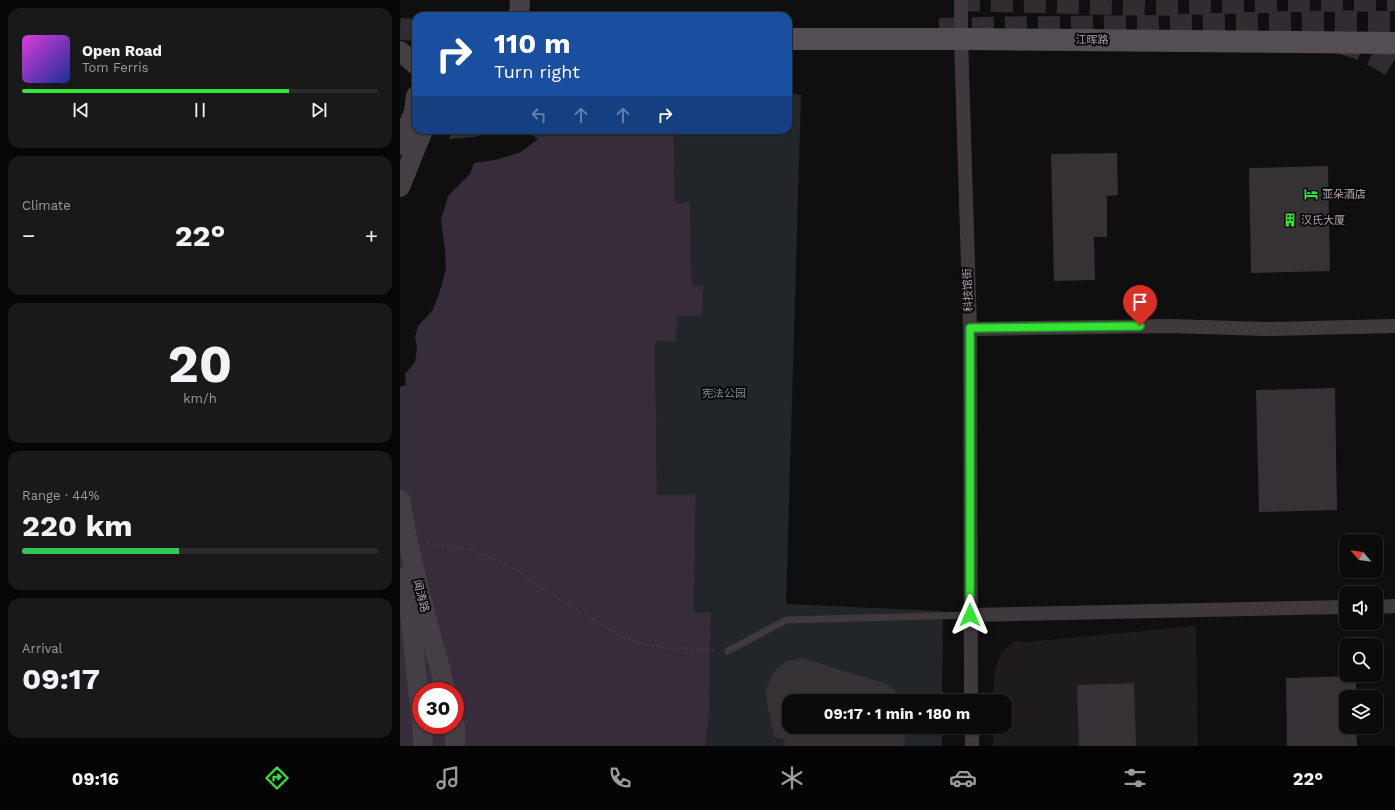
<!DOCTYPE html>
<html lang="en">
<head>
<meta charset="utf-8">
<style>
	body { margin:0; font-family:"Work Sans","Noto Sans SC",sans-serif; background:#1a191a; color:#f1f3f6; height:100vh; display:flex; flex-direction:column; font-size:15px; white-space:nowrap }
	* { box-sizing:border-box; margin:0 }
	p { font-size:13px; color:#9a9b9d }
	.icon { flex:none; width:22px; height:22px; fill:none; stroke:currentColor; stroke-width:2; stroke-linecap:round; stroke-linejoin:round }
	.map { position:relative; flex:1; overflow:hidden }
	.panel { display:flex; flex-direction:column; gap:8px; padding:8px; background:#070607; width:400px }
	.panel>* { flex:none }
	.guide { position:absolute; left:12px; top:12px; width:380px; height:122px; border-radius:12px; box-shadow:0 1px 3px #0004,0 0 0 1px #2c2b2d; background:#1a4fa0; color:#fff; overflow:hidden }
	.needle { width:26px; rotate:299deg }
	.tools { position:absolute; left:939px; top:534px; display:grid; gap:8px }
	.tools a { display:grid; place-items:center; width:44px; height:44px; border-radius:8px; background:#0c0b0c; box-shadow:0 1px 3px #0004,0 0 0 1px #2c2b2d; font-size:20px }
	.speed { position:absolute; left:12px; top:682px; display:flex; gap:8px; font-size:20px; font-weight:700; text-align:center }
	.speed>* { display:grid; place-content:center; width:52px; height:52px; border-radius:50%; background:#0c0b0c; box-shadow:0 1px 3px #0004,0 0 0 1px #2c2b2d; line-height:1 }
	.speed .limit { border:6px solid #d22; background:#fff; color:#111 }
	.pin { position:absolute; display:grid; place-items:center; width:34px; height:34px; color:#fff; margin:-41px -17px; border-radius:50% 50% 50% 0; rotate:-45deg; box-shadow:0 0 4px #0007 }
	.pin .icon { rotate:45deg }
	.me { position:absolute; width:44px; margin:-22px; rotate:0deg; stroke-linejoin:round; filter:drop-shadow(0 0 3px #0008) }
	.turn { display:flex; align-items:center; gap:14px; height:84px; padding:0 16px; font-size:18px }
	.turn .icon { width:52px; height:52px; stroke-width:2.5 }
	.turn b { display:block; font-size:28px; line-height:34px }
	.lanes { display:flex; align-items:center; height:38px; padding:0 16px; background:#0003; justify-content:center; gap:20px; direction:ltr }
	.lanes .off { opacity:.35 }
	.big { font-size:30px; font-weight:700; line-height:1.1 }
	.panel .card { flex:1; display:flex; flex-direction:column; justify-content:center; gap:6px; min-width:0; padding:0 14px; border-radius:12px; background:#1a191a }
	.panel .dial { align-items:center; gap:0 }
	.dial b { font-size:52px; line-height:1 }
	.song { display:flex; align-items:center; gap:12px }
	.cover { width:48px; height:48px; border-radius:6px; background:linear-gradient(135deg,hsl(300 70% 55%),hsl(230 70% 35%)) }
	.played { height:4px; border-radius:2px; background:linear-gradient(90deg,#34e335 75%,#2c2b2d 75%) }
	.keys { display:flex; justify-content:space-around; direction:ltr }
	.heat { display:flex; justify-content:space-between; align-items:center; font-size:22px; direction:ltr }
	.charge { height:6px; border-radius:3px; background:linear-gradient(90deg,#34c759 44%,#2c2b2d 0) }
	.trip { position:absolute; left:382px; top:694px; width:230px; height:40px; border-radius:12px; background:#0c0b0c; box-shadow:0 1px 3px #0004,0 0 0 1px #2c2b2d; font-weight:700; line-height:40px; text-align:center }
	.tab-bar { display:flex; height:64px; justify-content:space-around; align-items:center; background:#050405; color:#9a9b9d }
	.tab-bar .icon { width:28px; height:28px }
	.tab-bar .active { color:#34e335 }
	.tab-bar b { font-size:18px; color:#f1f3f6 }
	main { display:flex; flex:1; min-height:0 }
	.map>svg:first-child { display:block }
	.built { fill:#1d1b1c }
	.green { fill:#222629 }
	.water { fill:#372c3a; fill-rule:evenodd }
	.building { fill:#353134 }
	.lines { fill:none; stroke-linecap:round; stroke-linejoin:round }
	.highway-tunnel { stroke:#302c30; stroke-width:22; stroke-dasharray:22 11; stroke-linecap:butt }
	.path { stroke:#433c42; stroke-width:2.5; stroke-dasharray:2 3; stroke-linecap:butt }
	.lane { stroke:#3f393e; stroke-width:7 }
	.street { stroke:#3f393e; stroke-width:14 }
	.secondary { stroke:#453e44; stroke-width:20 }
	.primary { stroke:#544d53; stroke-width:22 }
	.route-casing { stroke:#229422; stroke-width:10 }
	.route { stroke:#34e335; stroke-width:7 }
	.labels { text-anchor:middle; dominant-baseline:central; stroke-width:4; stroke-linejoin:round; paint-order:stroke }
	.street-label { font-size:11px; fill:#b0a1b0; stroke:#0b0a0b }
	.poi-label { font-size:11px; fill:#b0a1b0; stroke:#0b0a0b; text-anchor:start }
	.park-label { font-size:11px; fill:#798d9a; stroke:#0b0a0b }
</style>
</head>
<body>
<main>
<section class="panel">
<div class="card">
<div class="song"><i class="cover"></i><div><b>Open Road</b><p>Tom Ferris</p></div></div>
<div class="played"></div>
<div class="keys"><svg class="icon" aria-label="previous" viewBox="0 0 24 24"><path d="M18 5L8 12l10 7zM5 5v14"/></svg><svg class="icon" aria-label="pause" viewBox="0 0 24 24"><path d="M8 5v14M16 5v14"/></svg><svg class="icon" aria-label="next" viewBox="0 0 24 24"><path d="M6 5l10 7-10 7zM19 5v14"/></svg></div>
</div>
<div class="card"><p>Climate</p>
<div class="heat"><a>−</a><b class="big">22°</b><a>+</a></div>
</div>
<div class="card dial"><b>20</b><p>km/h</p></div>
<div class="card"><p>Range · 44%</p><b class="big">220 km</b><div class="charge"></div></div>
<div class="card"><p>Arrival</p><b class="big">09:17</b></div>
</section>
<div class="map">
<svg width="995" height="746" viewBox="0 0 995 746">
	<rect width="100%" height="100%" fill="#100f10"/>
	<!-- built -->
	<path class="built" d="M796,626l2,120h-205v-19h12v-26h-12l1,-29 6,-17 6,-8 9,-6 11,1z"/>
	<!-- green -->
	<path class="green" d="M388,93l13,2 -15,509 157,7 -1,90h-153v26h153v19h-236l3,-33 2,-101 -17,1 2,-119 -39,1 -2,-155 21,2v-27h26l2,-29 -12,-1 -2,-83 -15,1 -1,-73h114z"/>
	<!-- water -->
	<path class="water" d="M52,130h49l-27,7 -25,2z
		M125,130h149l1,73 15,-1 2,83 12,1 -2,29 -25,1 -1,26 -21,-1 2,154 39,-1 -2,119 17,-1 -2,101 -3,33h-306v-359l6,-2 -1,-11 10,-12 2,-14 -2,-11 3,-11 15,-16 7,-19 6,-22 -1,-19 -4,-30 7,-24 22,-22 4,-11 21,-3 26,-8 17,-13zM21,691h34v34h-34z"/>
	<!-- building -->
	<path class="building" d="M717,153l1,42 -11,1v41h-13l1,43 -41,1 -3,-127z
		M928,166l2,105 -79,2 -2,-105z
		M935,388l2,122 -78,2 -3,-122z
		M403,658l87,27 11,12 2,4h-114v26h117l-2,19h-119l-1,-7 -10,-2 -9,-45 8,-20 14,-11z
		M956,676v21h-10v30h10l1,19h-70l-1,-68z
		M734,683l2,63h-57l-2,-61z"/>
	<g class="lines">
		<!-- highway-tunnel -->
		<path class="highway-tunnel" d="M558,0l192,5 151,-4 94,-1
			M0,29l16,1
			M539,29c69,-2 138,-2 207,-3 83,-2 166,-6 249,-4
			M941,43c20,5 37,14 54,25"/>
		<!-- path -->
		<path class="path" d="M27,543l41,6 26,10 22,11 24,17 72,44 26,12 31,5 47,2"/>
		<!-- lane -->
		<path class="lane" d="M328,651l58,-31 184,-5"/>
		<!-- street -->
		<path class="street" d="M561,0v39l9,290 1,372
			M570,329l200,-3 96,3 129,-3
			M976,607l19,-1
			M570,615l376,-8
			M572,727v19"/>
		<!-- secondary -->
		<path class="secondary" d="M119,16l1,-16
			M0,51l16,14
			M0,145l14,-33 2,-16
			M0,187l23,-57
			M0,500c11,65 29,128 46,191
			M2,578l8,35 11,105
			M22,725l1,21
			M55,725v21"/>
		<!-- primary -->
		<path class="primary" d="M388,39h173l434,4"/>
	</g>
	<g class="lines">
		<!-- route casing -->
		<g class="route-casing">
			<path id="route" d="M570,615v-287l170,-2"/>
		</g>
		<!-- route -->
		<use href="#route" class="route"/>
	</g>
	<!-- icons -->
	<defs>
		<g id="hotel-bare" transform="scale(1.08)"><path d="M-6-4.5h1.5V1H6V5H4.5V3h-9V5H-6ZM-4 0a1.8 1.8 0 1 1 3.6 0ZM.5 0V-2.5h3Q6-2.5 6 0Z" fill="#34e335" stroke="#0b0a0b" stroke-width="2.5" paint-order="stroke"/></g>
		<g id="building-bare" transform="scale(1.08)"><path d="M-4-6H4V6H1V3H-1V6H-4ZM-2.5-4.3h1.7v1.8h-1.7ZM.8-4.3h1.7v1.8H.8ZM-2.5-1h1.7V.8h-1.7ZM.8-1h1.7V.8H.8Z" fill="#34e335" stroke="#0b0a0b" stroke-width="2.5" paint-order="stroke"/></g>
	</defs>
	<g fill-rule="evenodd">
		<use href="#hotel-bare" x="911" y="194"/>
		<use href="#building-bare" x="890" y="220"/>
	</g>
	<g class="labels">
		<!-- street labels -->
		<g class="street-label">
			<text transform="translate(692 40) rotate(1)">江晖路</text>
			<text transform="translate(568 290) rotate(-92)">科技馆街</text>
			<text transform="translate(21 596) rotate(76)">闻涛路</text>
		</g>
		<!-- poi labels -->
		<g class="poi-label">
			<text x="922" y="194">亚朵酒店</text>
			<text x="901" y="220">汉氏大厦</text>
		</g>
		<!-- park labels -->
		<g class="park-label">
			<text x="324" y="393">宪法公园</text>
		</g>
	</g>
</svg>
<div class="tools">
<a><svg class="needle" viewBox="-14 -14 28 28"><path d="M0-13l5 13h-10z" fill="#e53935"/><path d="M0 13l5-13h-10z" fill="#9a9b9d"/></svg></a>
<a><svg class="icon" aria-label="sound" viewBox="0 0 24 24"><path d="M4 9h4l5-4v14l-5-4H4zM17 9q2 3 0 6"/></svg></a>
<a><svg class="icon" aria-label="search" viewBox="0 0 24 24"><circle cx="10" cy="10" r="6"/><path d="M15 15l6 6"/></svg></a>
<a><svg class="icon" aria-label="layers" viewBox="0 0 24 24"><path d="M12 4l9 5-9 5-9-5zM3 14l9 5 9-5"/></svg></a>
</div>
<div class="speed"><div class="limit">30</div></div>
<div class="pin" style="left:740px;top:326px;background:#d93025"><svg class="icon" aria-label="arrive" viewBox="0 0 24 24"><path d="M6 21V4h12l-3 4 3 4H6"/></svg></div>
<svg class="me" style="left:570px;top:615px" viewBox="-20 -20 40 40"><path d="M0-17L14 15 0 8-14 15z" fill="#34e335" stroke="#fff" stroke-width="4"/></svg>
<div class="trip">09:17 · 1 min · 180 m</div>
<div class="guide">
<div class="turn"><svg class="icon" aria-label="right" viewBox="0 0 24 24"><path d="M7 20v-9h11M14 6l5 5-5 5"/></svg><div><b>110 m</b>Turn right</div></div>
<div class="lanes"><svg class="icon off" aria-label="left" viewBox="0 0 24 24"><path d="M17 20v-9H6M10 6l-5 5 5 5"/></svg><svg class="icon off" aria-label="ahead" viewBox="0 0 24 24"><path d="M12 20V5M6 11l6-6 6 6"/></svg><svg class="icon off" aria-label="ahead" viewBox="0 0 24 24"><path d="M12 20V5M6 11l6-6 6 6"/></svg><svg class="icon" aria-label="right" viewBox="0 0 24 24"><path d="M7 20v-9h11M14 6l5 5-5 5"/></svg></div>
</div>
</div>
</main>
<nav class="tab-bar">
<b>09:16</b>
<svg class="icon active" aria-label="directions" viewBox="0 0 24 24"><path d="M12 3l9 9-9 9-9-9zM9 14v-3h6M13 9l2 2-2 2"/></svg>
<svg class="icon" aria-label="music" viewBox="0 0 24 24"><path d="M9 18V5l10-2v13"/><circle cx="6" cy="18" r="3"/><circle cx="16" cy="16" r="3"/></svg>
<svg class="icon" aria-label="phone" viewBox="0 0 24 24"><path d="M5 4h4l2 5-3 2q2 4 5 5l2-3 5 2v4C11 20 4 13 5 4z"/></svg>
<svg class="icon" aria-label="climate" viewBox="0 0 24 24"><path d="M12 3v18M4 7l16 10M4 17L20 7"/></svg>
<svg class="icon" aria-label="car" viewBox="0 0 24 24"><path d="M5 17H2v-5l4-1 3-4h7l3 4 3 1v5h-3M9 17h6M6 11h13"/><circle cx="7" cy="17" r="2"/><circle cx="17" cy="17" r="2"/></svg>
<svg class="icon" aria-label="filters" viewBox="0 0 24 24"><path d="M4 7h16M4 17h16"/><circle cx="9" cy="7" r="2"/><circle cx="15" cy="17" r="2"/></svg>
<b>22°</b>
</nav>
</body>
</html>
